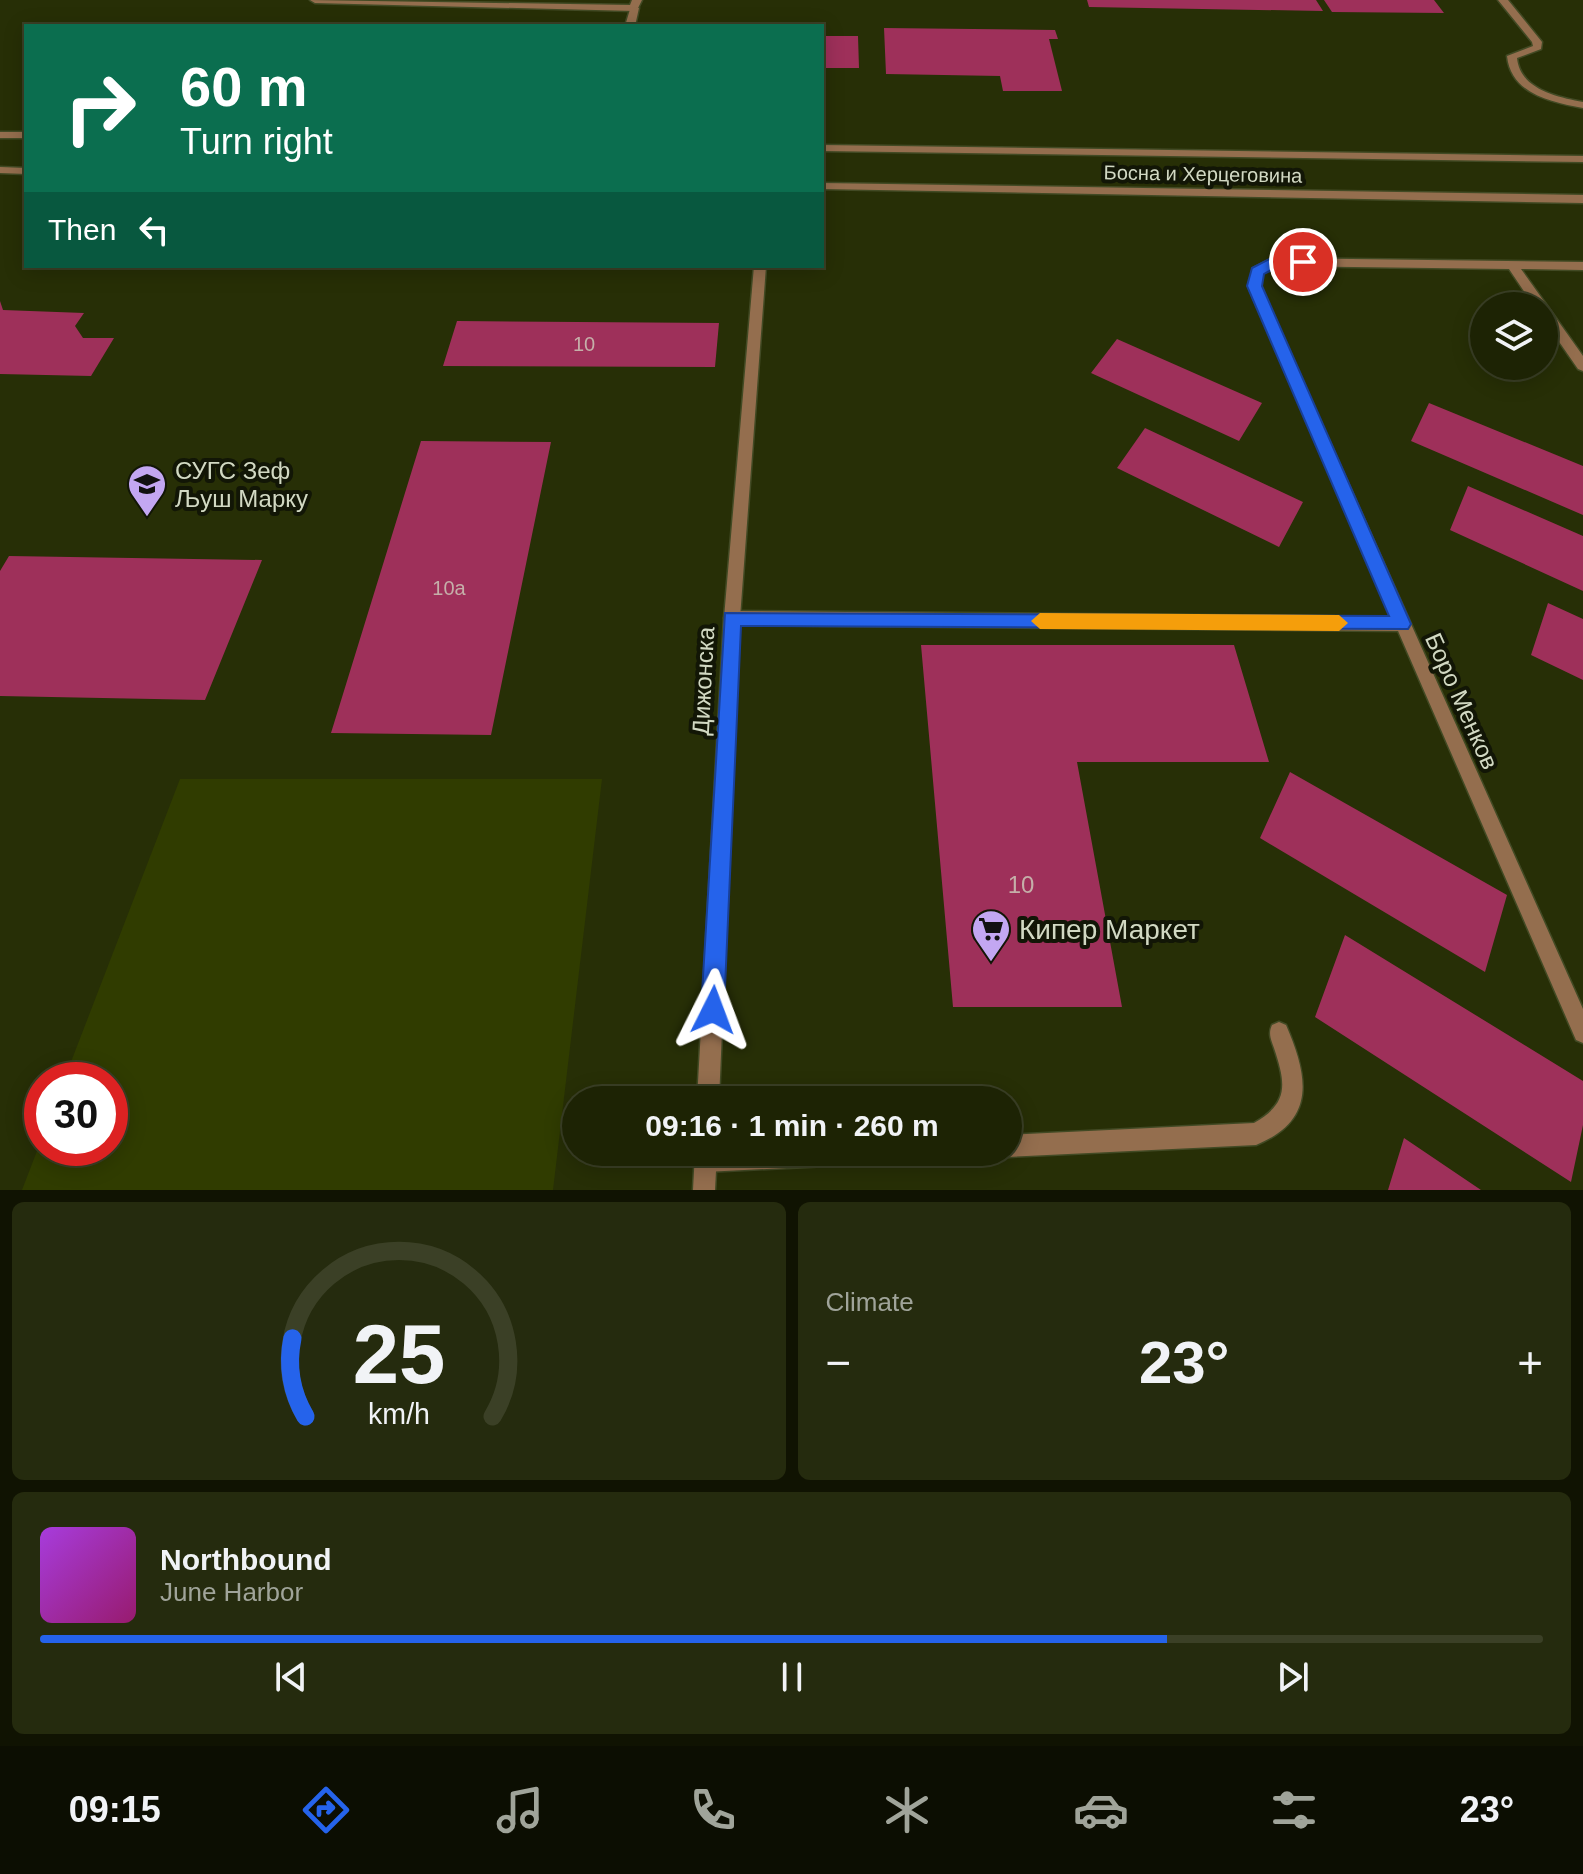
<!DOCTYPE html>
<html lang="en">
<head>
<meta charset="utf-8">
<style>
	body { margin:0; font-family:Helvetica,sans-serif; background:#252b0e; color:#f1f3f6; height:100vh; display:flex; flex-direction:column; font-size:30px; white-space:nowrap }
	* { box-sizing:border-box; margin:0 }
	p { font-size:26px; color:#a0a49a }
	.icon { flex:none; width:44px; height:44px; fill:none; stroke:currentColor; stroke-width:2; stroke-linecap:round; stroke-linejoin:round }
	.map { position:relative; height:1190px; overflow:hidden }
	.panel { display:flex; flex-direction:column; gap:12px; padding:12px; background:#101302; flex:1 }
	.panel>* { flex:none }
	.top-card { position:absolute; left:24px; top:24px; width:800px; height:244px; border-radius:0px; box-shadow:0 4px 20px #0003,0 0 0 2px #3b4026; background:#0b6e4f; color:#fff; overflow:hidden }
	.buttons { position:absolute; left:1470px; top:292px; display:grid; gap:16px }
	.buttons a { display:grid; place-items:center; width:88px; height:88px; border-radius:50%; background:#1d2304; box-shadow:0 4px 20px #0003,0 0 0 2px #3b4026; font-size:40px }
	.speed { position:absolute; left:24px; top:1062px; display:flex; gap:16px; font-size:40px; font-weight:700; text-align:center }
	.speed>* { display:grid; place-content:center; width:104px; height:104px; border-radius:50%; background:#1d2304; box-shadow:0 4px 20px #0003,0 0 0 2px #3b4026; line-height:1 }
	.speed .limit { border:12px solid #d22; background:#fff; color:#111 }
	.pin { position:absolute; display:grid; place-items:center; width:68px; height:68px; color:#fff; margin:-34px; border:4px solid #fff; border-radius:50%; box-shadow:0 2px 8px #0007 }
	.me { position:absolute; width:88px; margin:-44px; rotate:3deg; stroke-linejoin:round; filter:drop-shadow(0 0 6px #0008) }
	.turn { display:flex; align-items:center; gap:28px; height:168px; padding:0 24px; font-size:36px }
	.turn .icon { width:104px; height:104px; stroke-width:2.5 }
	.turn b { display:block; font-size:56px; line-height:68px }
	.then { display:flex; align-items:center; height:76px; padding:0 24px; background:#0003; gap:16px; font-size:30px }
	.big { font-size:60px; font-weight:700; line-height:1.1 }
	.panel .card { flex:1; display:flex; flex-direction:column; justify-content:center; gap:12px; min-width:0; padding:0 28px; border-radius:12px; background:#252b0e }
	.panel .dial { align-items:center; gap:0 }
	.dial svg { height:208px; overflow:visible; fill:none; stroke:#3b4026; stroke-width:7; stroke-linecap:round; text-anchor:middle }
	.dial text { fill:#f1f3f6; stroke:none }
	.song { display:flex; align-items:center; gap:24px }
	.cover { width:96px; height:96px; border-radius:12px; background:linear-gradient(135deg,hsl(280 70% 55%),hsl(320 70% 35%)) }
	.played { height:8px; border-radius:4px; background:linear-gradient(90deg,#2563eb 75%,#3b4026 75%) }
	.keys { display:flex; justify-content:space-around; direction:ltr }
	.heat { display:flex; justify-content:space-between; align-items:center; font-size:44px; direction:ltr }
	.panel .tiles { flex:1; display:grid; gap:12px; grid-template-columns:1fr 1fr }
	.card:last-child { grid-column:span 2 }
	.trip { position:absolute; left:562px; top:1086px; width:460px; height:80px; border-radius:40px; background:#1d2304; box-shadow:0 4px 20px #0003,0 0 0 2px #3b4026; font-weight:700; line-height:80px; text-align:center }
	.tabs { display:flex; height:128px; justify-content:space-around; align-items:center; background:#0c0e02; color:#a0a49a }
	.tabs .icon { width:56px; height:56px }
	.tabs .selected { color:#2563eb }
	.tabs b { font-size:36px; color:#f1f3f6 }
	.map>svg:first-child { display:block }
	.green { fill:#303c00 }
	.building { fill:#9e305a }
	.lines { fill:none; stroke-linecap:round; stroke-linejoin:round }
	.service-casing { stroke:#424a24; stroke-width:3 }
	.minor-casing { stroke:#424a24; stroke-width:3 }
	.tertiary-casing { stroke:#424a24; stroke-width:3 }
	.service { fill:#946e4e; fill-rule:evenodd }
	.minor { fill:#946e4e; fill-rule:evenodd }
	.tertiary { fill:#946e4e; fill-rule:evenodd }
	.route { fill:#2563eb; stroke:#184099; stroke-width:2 }
	.slow { fill:#f59e0b }
	.labels { text-anchor:middle; dominant-baseline:central; stroke-width:8; stroke-linejoin:round; paint-order:stroke }
	.far-street-label { font-size:20px; fill:#d2d9c3; stroke:#121606 }
	.number-label { font-size:20px; fill:#c5afa9 }
	.poi-label { font-size:24px; fill:#d2d9c3; stroke:#121606; text-anchor:start }
	.street-label { font-size:24px; fill:#d2d9c3; stroke:#121606 }
	.near-number-label { font-size:24px; fill:#c5afa9 }
	.near-poi-label { font-size:28px; fill:#d2d9c3; stroke:#121606; text-anchor:start }
</style>
</head>
<body>
<div class="map">
<svg width="1583" height="1190" viewBox="0 0 1583 1190">
	<rect width="100%" height="100%" fill="#272f06"/>
	<!-- green -->
	<path class="green" d="M180,779h422l-49,411h-531l20,-52v10h68v-68h-46z"/>
	<!-- building -->
	<path class="building" d="M1087,0h229l7,11 -234,-4z
		M1324,0h110l10,13 -112,-1z
		M884,28l171,2 3,9h-9l13,52h-59l-3,-15 -114,-2z
		M822,36h36l1,32h-37z
		M0,301l3,9 81,3 -9,13 8,12h31l-23,38 -91,-2z
		M457,321l262,2 -4,44 -272,-1z
		M1117,339l145,64 -23,38 -148,-68z
		M1429,403l154,63v49l-172,-74z
		M1145,428l158,74 -24,45 -162,-79z
		M421,441l130,1 -60,293 -160,-2z
		M1468,486l115,50v55l-133,-61z
		M9,556l253,4 -57,140 -205,-4v-125z
		M1548,603l35,16v61l-52,-25z
		M921,645h313l35,117h-192l45,245h-169z
		M1290,772l217,123 -22,77 -225,-134z
		M1345,935l238,146v44l-12,57 -256,-165z
		M1404,1138l77,52h-93z"/>
	<g class="lines">
		<!-- service casing -->
		<g class="service-casing">
			<path id="service" d="M310,0l320,5 2,-5h10l-5,10 -3,1 -319,-8z
				M1498,0h10l34,42 -1,7 -24,9c3,31 39,39 66,44v6c-32,-6 -72,-14 -76,-52l26,-10 -1,-4z
				M732,611l669,6 6,2 2,5 -2,5 -6,2 -669,-6 -6,-2 -2,-5 2,-5z
				M1279,1022l7,3c22,51 31,95 -30,120l-248,12 -8,-3 -1,-2h9v-17l246,-12c35,-20 32,-39 20,-75 -3,-9 -6,-14 -2,-23z
				M700,1152h198l-3,8 -8,3 -182,9 -8,-3 -3,-8z"/>
		</g>
		<!-- minor casing -->
		<g class="minor-casing">
			<path id="minor" d="M631,6l8,2 -4,18h-10z
				M1273,258l310,4v8l-62,-1 62,87v15l-5,-2 -34,-49v-14h-10l-25,-37 -234,-3 -12,7 -3,13 323,723v34l-7,-3 -328,-754 5,-18z
				M754,266h12l-26,352 -21,482h-22l27,-482z
				M695,1152h22l-2,38h-22z"/>
		</g>
		<!-- tertiary casing -->
		<g class="tertiary-casing">
			<path id="tertiary" d="M0,132h26v6h-26z
				M822,145l761,11v6l-761,-11z
				M0,167l26,1v6l-26,-1z
				M822,183l761,12v8l-761,-14z"/>
		</g>
		<!-- service -->
		<use href="#service" class="service"/>
		<!-- minor -->
		<use href="#minor" class="minor"/>
		<!-- tertiary -->
		<use href="#tertiary" class="tertiary"/>
	</g>
	<!-- route -->
	<path class="route" d="M1273,257l30,1 7,4c-12,9 -29,1 -46,12l-2,12 149,338 -3,5 -667,-3 -17,384 -3,8 -8,3 -9,-3 -3,-8 24,-397 664,3 -142,-330 5,-18z"/>
	<!-- slow -->
	<path class="slow" d="M1040,613l299,2 9,8 -9,8 -299,-2 -9,-8z"/>
	<!-- icons -->
	<defs>
		<g id="school-pin" transform="scale(2)"><path d="M0 17L-7.5 6A9.5 9.5 0 1 1 7.5 6Z" fill="#c3a7f2" stroke="#121606"/><path d="M0-5L7-2L0 1L-7-2ZM-4 1L0 2.5L4 1V4Q0 6-4 4Z" fill="#111"/></g>
		<g id="supermarket-pin" transform="scale(2)"><path d="M0 17L-7.5 6A9.5 9.5 0 1 1 7.5 6Z" fill="#c3a7f2" stroke="#121606"/><path d="M-6-5.5h2.5l.6 2H6L4.5 2H-2.5L-4.4-4H-6ZM-1.5 3.2a1.3 1.3 0 1 0 .1 0ZM3 3.2a1.3 1.3 0 1 0 .1 0Z" fill="#111"/></g>
	</defs>
	<g fill-rule="evenodd">
		<use href="#school-pin" x="147" y="484"/>
		<use href="#supermarket-pin" x="991" y="929"/>
	</g>
	<g class="labels">
		<!-- far-street labels -->
		<g class="far-street-label">
			<text transform="translate(1203 174) rotate(1)">Босна и Херцеговина</text>
		</g>
		<!-- number labels -->
		<g class="number-label">
			<text x="584" y="344">10</text>
			<text x="449" y="588">10а</text>
		</g>
		<!-- poi labels -->
		<g class="poi-label">
			<text x="175" y="470">СУГС Зеф<tspan x="175" dy="28">Љуш Марку</tspan></text>
		</g>
		<!-- street labels -->
		<g class="street-label">
			<text transform="translate(703 681) rotate(-87)">Дижонска</text>
			<text transform="translate(1462 701) rotate(66)">Боро Менков</text>
		</g>
		<!-- near-number labels -->
		<g class="near-number-label">
			<text x="1021" y="884">10</text>
		</g>
		<!-- near-poi labels -->
		<g class="near-poi-label">
			<text x="1019" y="929">Кипер Маркет</text>
		</g>
	</g>
</svg>
<div class="buttons">
<a><svg class="icon" aria-label="layers" viewBox="0 0 24 24"><path d="M12 4l9 5-9 5-9-5zM3 14l9 5 9-5"/></svg></a>
</div>
<div class="speed"><div class="limit">30</div></div>
<div class="pin" style="left:1303px;top:262px;background:#d93025"><svg class="icon" aria-label="arrive" viewBox="0 0 24 24"><path d="M6 21V4h12l-3 4 3 4H6"/></svg></div>
<svg class="me" style="left:713px;top:1010px" viewBox="-20 -20 40 40"><path d="M0-17L14 15 0 8-14 15z" fill="#2563eb" stroke="#fff" stroke-width="4"/></svg>
<div class="trip">09:16 · 1 min · 260 m</div>
<div class="top-card">
<div class="turn"><svg class="icon" aria-label="right" viewBox="0 0 24 24"><path d="M7 20v-9h11M14 6l5 5-5 5"/></svg><div><b>60 m</b>Turn right</div></div>
<div class="then">Then<svg class="icon" aria-label="left" viewBox="0 0 24 24"><path d="M17 20v-9H6M10 6l-5 5 5 5"/></svg></div>
</div>
</div>
<section class="panel">
<div class="tiles">
<div class="card dial"><svg viewBox="0 0 100 80">
<path d="M14 69A42 42 0 1 1 86 69"/>
<path d="M14 69A42 42 0 0 1 9 39" stroke="#2563eb"/>
<text x="50" y="56" font-size="32" font-weight="700">25</text>
<text x="50" y="72" font-size="11">km/h</text>
</svg></div>
<div class="card"><p>Climate</p>
<div class="heat"><a>−</a><b class="big">23°</b><a>+</a></div>
</div>
<div class="card">
<div class="song"><i class="cover"></i><div><b>Northbound</b><p>June Harbor</p></div></div>
<div class="played"></div>
<div class="keys"><svg class="icon" aria-label="previous" viewBox="0 0 24 24"><path d="M18 5L8 12l10 7zM5 5v14"/></svg><svg class="icon" aria-label="pause" viewBox="0 0 24 24"><path d="M8 5v14M16 5v14"/></svg><svg class="icon" aria-label="next" viewBox="0 0 24 24"><path d="M6 5l10 7-10 7zM19 5v14"/></svg></div>
</div>
</div>
</section>
<nav class="tabs">
<b>09:15</b>
<svg class="icon selected" aria-label="directions" viewBox="0 0 24 24"><path d="M12 3l9 9-9 9-9-9zM9 14v-3h6M13 9l2 2-2 2"/></svg>
<svg class="icon" aria-label="music" viewBox="0 0 24 24"><path d="M9 18V5l10-2v13"/><circle cx="6" cy="18" r="3"/><circle cx="16" cy="16" r="3"/></svg>
<svg class="icon" aria-label="phone" viewBox="0 0 24 24"><path d="M5 4h4l2 5-3 2q2 4 5 5l2-3 5 2v4C11 20 4 13 5 4z"/></svg>
<svg class="icon" aria-label="climate" viewBox="0 0 24 24"><path d="M12 3v18M4 7l16 10M4 17L20 7"/></svg>
<svg class="icon" aria-label="car" viewBox="0 0 24 24"><path d="M5 17H2v-5l4-1 3-4h7l3 4 3 1v5h-3M9 17h6M6 11h13"/><circle cx="7" cy="17" r="2"/><circle cx="17" cy="17" r="2"/></svg>
<svg class="icon" aria-label="filters" viewBox="0 0 24 24"><path d="M4 7h16M4 17h16"/><circle cx="9" cy="7" r="2"/><circle cx="15" cy="17" r="2"/></svg>
<b>23°</b>
</nav>
</body>
</html>
